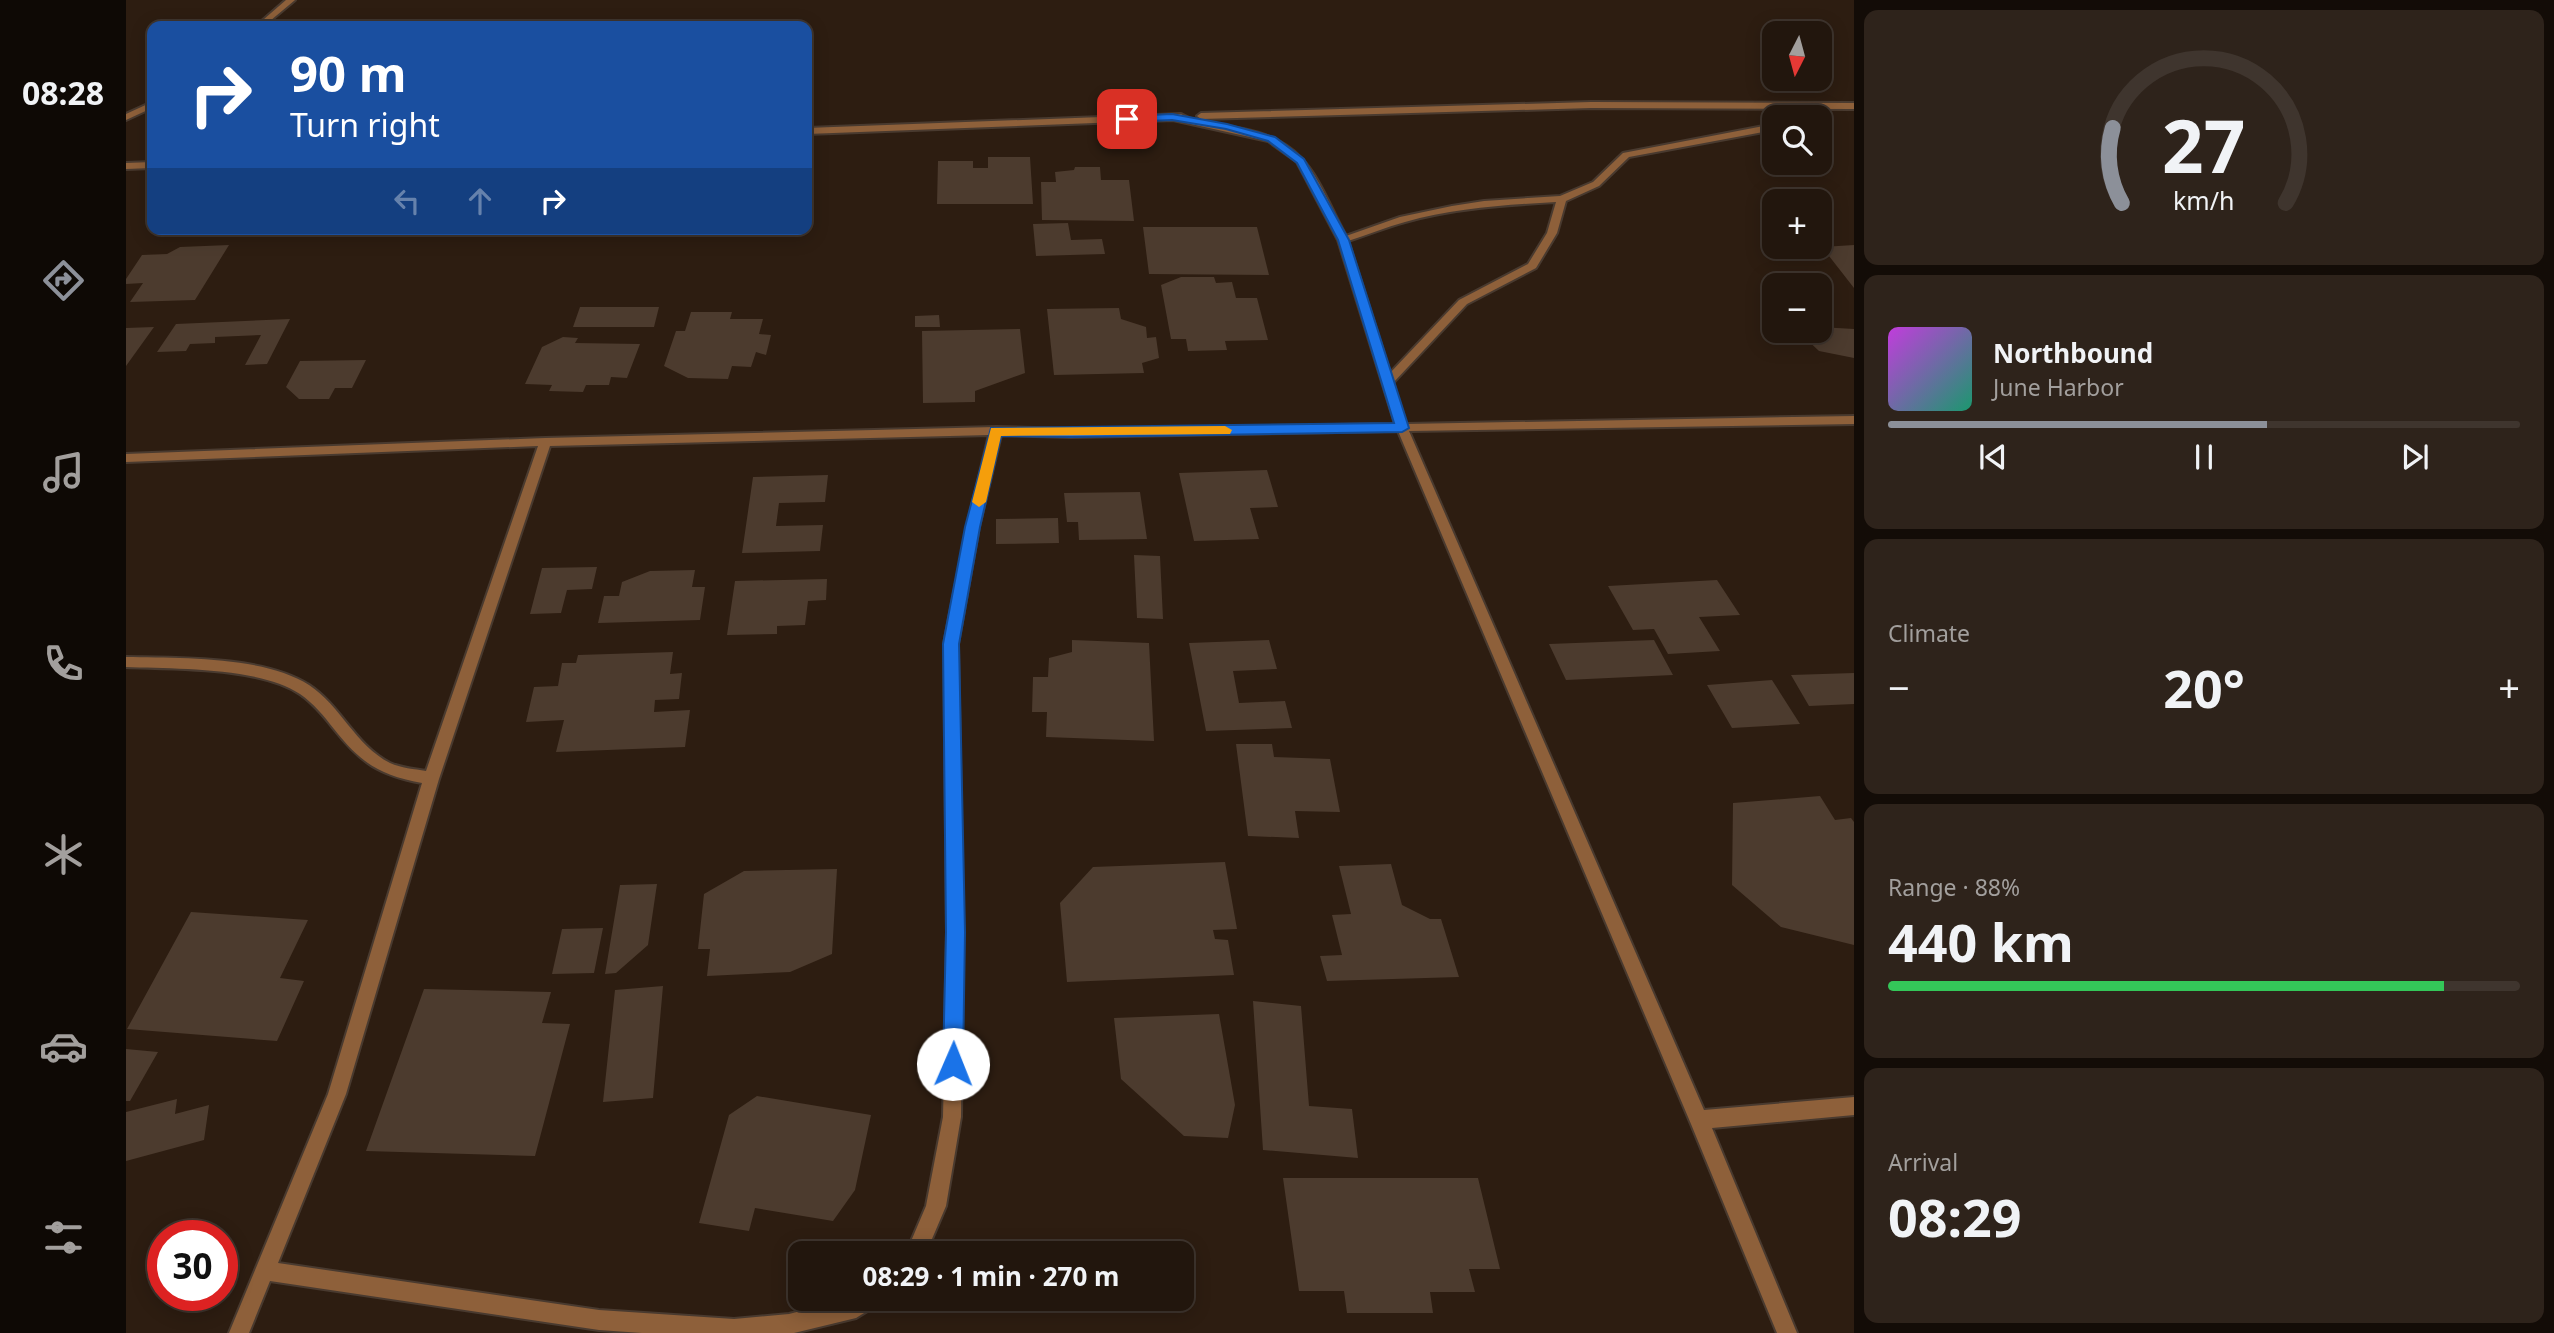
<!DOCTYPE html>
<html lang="en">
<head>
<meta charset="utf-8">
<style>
	body { margin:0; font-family:"Noto Sans",sans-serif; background:#2e231b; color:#f1f3f6; height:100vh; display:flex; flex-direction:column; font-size:26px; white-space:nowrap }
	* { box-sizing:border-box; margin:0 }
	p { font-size:23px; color:#a29f9d }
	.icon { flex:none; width:38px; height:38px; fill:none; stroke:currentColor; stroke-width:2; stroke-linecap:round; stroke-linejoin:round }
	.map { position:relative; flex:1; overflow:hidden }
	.details { display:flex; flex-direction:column; gap:10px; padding:10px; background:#130c07; width:700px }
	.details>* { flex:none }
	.guide { position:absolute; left:21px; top:21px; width:665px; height:214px; border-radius:14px; box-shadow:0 4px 18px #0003,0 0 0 2px #3f352e; background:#1a4fa0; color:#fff; overflow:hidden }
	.needle { width:46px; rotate:186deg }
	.buttons { position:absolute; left:1636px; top:21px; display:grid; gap:14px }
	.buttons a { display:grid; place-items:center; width:70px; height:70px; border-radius:14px; background:#22160d; box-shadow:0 4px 18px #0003,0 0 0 2px #3f352e; font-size:35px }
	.speed { position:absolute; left:21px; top:1220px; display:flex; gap:14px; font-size:35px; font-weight:700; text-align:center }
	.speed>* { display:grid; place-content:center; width:91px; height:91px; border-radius:50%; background:#22160d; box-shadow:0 4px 18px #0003,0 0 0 2px #3f352e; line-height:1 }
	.speed .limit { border:10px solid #d22; background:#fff; color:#111 }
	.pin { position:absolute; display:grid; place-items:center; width:60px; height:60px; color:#fff; margin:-30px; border-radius:14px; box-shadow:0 4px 10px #0006 }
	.me { position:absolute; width:77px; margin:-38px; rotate:1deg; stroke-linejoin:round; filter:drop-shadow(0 0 5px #0008) }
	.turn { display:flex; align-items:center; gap:24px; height:147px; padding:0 28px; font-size:32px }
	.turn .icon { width:91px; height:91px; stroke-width:2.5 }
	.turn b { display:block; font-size:49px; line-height:60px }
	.lanes { display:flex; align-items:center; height:66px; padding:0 28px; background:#0003; justify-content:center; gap:35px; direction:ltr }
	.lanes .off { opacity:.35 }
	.big { font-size:52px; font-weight:700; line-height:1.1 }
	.details .widget { flex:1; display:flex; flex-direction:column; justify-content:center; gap:10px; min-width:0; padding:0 24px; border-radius:14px; background:#2e231b }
	.details .dial { align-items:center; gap:0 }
	.dial svg { height:182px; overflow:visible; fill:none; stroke:#3f352e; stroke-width:7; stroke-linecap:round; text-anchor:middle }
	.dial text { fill:#f1f3f6; stroke:none }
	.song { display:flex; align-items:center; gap:21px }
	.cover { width:84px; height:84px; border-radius:10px; background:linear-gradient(135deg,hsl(290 70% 55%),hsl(160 70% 35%)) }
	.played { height:7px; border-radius:4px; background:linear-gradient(90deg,#8c9099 60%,#3f352e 60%) }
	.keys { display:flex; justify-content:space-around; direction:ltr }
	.heat { display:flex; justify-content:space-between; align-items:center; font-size:38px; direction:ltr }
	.charge { height:10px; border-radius:5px; background:linear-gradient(90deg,#34c759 88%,#3f352e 0) }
	.trip { position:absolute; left:662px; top:1241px; width:406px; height:70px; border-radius:14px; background:#22160d; box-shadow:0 4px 18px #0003,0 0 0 2px #3f352e; font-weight:700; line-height:70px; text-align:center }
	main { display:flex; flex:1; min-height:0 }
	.dock { display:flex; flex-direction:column; width:126px; justify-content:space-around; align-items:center; background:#0e0905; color:#a29f9d }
	.dock .icon { width:49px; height:49px }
	.dock .on { color:#8c9099 }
	.dock b { font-size:32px; color:#f1f3f6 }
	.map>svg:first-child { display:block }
	.building { fill:#4c3b2e }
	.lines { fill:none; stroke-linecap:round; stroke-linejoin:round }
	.minor-casing { stroke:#493a2f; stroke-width:4 }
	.minor { fill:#8e603a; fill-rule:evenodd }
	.route { fill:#1a73e8; stroke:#114b97; stroke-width:2 }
	.slow { fill:#f59e0b }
</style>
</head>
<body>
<main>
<nav class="dock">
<b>08:28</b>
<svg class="icon on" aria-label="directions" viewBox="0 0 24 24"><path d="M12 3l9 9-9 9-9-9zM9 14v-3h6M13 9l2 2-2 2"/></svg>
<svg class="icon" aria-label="music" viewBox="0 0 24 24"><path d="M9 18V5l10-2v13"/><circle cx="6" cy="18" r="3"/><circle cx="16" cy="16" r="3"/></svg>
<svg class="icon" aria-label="phone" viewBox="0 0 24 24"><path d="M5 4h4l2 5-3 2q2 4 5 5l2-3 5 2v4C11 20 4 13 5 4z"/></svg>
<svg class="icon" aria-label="climate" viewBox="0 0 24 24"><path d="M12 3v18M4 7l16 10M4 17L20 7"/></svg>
<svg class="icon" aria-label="car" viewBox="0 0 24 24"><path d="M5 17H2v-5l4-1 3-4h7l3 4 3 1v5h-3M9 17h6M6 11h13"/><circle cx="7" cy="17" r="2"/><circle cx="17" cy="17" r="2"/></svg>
<svg class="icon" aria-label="filters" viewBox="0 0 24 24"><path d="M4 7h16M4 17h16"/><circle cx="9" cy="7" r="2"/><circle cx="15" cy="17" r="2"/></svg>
</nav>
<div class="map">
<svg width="1728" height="1333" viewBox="0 0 1728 1333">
	<rect width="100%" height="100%" fill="#2d1d11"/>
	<!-- building -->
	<path class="building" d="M862,157h42l3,47h-96l1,-43h35v7h15z
		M949,167h25l1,13h28l5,41 -92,-1 -1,-38h15l-1,-10 19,-2z
		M942,223l3,17 31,-1 3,15 -69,2 -3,-32z
		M1017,227h114l12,48 -120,-1z
		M103,245l-34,55 -65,2 13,-19 -17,1v-5l16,-24 25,-1 13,-7z
		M1728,245v43l-32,-41z
		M1055,277h33l2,6 16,-1 4,16h21l11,42 -43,1 2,9 -39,1 -2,-12h-15l-10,-54z
		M454,307h79l-5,20h-81z
		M993,308l2,11 25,8 1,11 9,-1 3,21 -17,5 2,10 -90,2 -7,-66z
		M565,312h41l-2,7h33l-4,15 12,1 -5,20 -10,-3 -5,15 -19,-1 -4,13 -40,-1 -24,-12 12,-35h9z
		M813,315l1,12h-25v-11z
		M164,319l-23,45 -22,1 16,-30 -46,2v6l-25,1 -4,7 -29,1 19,-28z
		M28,327l-28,39v-38z
		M1694,327l34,2v29l-35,-7 -16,-15 6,-5h11z
		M894,329l5,44 -50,18v11l-52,1 -1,-72z
		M437,337l15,1 -3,5 65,1 -13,34 -16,-1 -2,8h-23l-3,7 -34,-1 3,-6 -27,-1 17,-37z
		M240,360l-14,28h-17l-6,11h-30l-13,-12 14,-26z
		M1141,470l11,37 -28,1 9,31 -65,2 -15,-68z
		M702,475l-3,27 -46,1 -3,23 47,-1 -3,26 -78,2 11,-76z
		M1014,492l7,47 -68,1 -1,-18h-11l-3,-29z
		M932,518l1,25 -63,1v-25z
		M1008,555l26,1 3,63 -26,-1z
		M471,567l-5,22 -25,1 -6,23 -31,1 12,-46z
		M569,570l-3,17h13l-5,33 -102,3 6,-27h15l3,-14 28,-11z
		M701,579l-1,21 -18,1 -3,24 -28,1v8l-50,1 8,-54z
		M1591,580l23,35 -41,2 21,34 -52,3 -14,-25 -21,1 -25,-44z
		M946,640l77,3 5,98 -108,-4 1,-25h-15l1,-35h15l1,-19 23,-6z
		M1143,640l8,29 -44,2 6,32 46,-2 7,27 -86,3 -17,-88z
		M1528,640l19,35 -107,5 -17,-36z
		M547,652l-3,22 12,-1 -3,26 -24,1 -1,12 36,-2 -5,37 -129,5 8,-32 -38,2 8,-35 24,-1 4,-23h14l2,-8z
		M1728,673v31l-45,2 -18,-31z
		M1646,680l28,44 -68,4 -25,-43z
		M1110,744h36l2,13 56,2 10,53 -45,-1 4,27 -51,-2z
		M1694,796l15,24 16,-2 3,4v123l-73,-18 -49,-42 1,-82z
		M1099,862l12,67 -24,1 2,9 13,1 6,35 -167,7 -7,-79 33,-36z
		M1265,864l11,41 28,14h11l18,58 -132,4 -7,-25 22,-1 -10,-40 19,-1 -12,-48z
		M711,869l-5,85 -42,18 -83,4 3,-27h-12l6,-55 40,-23z
		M531,884l-9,61 -32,28 -11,1 15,-89z
		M65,912l117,8 -28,58 24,3 -27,60 -150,-12z
		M477,928l-9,45 -42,1 10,-45z
		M537,986l-10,112 -50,4 12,-112z
		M298,989l127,3 -9,31 28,1 -35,132 -169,-5z
		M1127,1001l48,5 8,100 43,3 6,49 -95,-8z
		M1093,1014l16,91 -7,33 -44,-2 -63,-57 -7,-61z
		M0,1049l32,3 -28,49h-4z
		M631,1096l114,19 -16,75 -22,31 -78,-13 -6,23 -50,-8 30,-108z
		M51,1099l-2,15 34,-9 -5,35 -78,21v-49z
		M1157,1178h195l22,91h-31l6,23h-45l3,21h-86l-3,-22h-45z"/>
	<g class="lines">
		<!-- minor casing -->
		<g class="minor-casing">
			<path id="minor" d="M160,0h9l-31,26h-8z
				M26,102v6l-26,12v-6z
				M1465,102l263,1v6l-263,-1 -390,11 -4,-3 4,-3z
				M1055,114c16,10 44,11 62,15 67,13 74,53 103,107l54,-19 52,-11 32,-5 76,-5 33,-14 30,-29 151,-29v6l-145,27 -30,29 -33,15 -9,32 -21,35 -69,36 -74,79 13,41 448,-8v8l-445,7 295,679 150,-13v18l-142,13 85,205h-20l-86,-209 -293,-693 -327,6 -70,-2 -22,92 -21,117 5,288 -2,185 -15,89 -20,47h-20l20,-47 17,-89 4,-185 -3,-288 23,-117 22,-92 -439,11 -111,333 -93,315 -68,169 321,47 135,9 55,-5 63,-16h28l-3,7 -21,13 -62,15h-152l-43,-3 -329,-49 -21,52h-20l99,-239 94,-311c-43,-8 -61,-20 -88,-54 -10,-13 -21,-26 -34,-35 -40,-27 -126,-25 -174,-27v-10c53,1 138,-1 183,28 32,21 46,60 81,78 11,5 24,6 36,8l112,-325 -412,16v-8l419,-16 451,-11 75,2 324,-5 -57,-184 -41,-78 -29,-21 -95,-21 -366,14v-6zM1430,202l-9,31 -19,31 -69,36 -69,73 -42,-132c19,-6 38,-14 57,-19 49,-14 101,-17 151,-20z
				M26,162v6l-26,1v-6z"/>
		</g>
		<!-- minor -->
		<use href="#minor" class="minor"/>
	</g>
	<!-- route -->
	<path class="route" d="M1046,114l55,10 48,13 29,22 45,81 60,188 -7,4 -331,5 -70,-1 -21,91 -21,117 6,288 -2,132 -3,8 -7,2 -7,-2 -3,-8 3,-132 -3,-288 22,-117 26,-99 403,-5 -56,-183 -41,-77 -29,-22 -42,-12 -54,-9 -45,2 -5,-3 5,-3z"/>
	<!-- slow -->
	<path class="slow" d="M1099,426l7,4 -2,4 -229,2 -15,66 -7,5 -7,-5 19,-74z"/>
</svg>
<div class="buttons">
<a><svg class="needle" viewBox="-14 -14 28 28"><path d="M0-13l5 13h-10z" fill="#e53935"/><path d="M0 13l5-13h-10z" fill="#a29f9d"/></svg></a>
<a><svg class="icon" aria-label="search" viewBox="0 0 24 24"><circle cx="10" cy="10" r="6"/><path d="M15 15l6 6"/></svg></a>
<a>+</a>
<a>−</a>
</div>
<div class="speed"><div class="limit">30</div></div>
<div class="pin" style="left:1001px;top:119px;background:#d93025"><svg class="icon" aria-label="arrive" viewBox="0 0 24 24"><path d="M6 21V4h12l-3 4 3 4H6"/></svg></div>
<svg class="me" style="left:827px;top:1064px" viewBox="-20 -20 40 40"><circle r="19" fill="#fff"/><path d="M0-13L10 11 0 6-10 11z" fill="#1a73e8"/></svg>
<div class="trip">08:29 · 1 min · 270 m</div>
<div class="guide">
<div class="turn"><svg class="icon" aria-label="right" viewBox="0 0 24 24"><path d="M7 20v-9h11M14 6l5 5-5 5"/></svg><div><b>90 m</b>Turn right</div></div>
<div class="lanes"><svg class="icon off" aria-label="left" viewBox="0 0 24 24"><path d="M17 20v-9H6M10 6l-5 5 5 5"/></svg><svg class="icon off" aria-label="ahead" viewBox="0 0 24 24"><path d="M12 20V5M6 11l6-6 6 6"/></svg><svg class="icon" aria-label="right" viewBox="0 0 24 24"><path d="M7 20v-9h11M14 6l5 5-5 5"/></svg></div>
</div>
</div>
<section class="details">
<div class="widget dial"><svg viewBox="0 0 100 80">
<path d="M14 69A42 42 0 1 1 86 69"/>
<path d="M14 69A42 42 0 0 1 10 36" stroke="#8c9099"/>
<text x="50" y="56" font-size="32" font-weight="700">27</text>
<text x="50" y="72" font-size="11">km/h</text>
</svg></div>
<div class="widget">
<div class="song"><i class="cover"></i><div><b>Northbound</b><p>June Harbor</p></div></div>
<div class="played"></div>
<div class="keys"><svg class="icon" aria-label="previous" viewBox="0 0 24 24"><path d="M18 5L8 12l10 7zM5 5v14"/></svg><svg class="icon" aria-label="pause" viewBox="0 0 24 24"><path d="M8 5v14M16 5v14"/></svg><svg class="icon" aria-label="next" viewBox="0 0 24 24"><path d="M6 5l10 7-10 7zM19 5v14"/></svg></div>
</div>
<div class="widget"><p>Climate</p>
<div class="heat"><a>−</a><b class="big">20°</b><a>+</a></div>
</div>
<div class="widget"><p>Range · 88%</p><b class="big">440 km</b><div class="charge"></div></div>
<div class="widget"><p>Arrival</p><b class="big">08:29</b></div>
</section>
</main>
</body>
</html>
